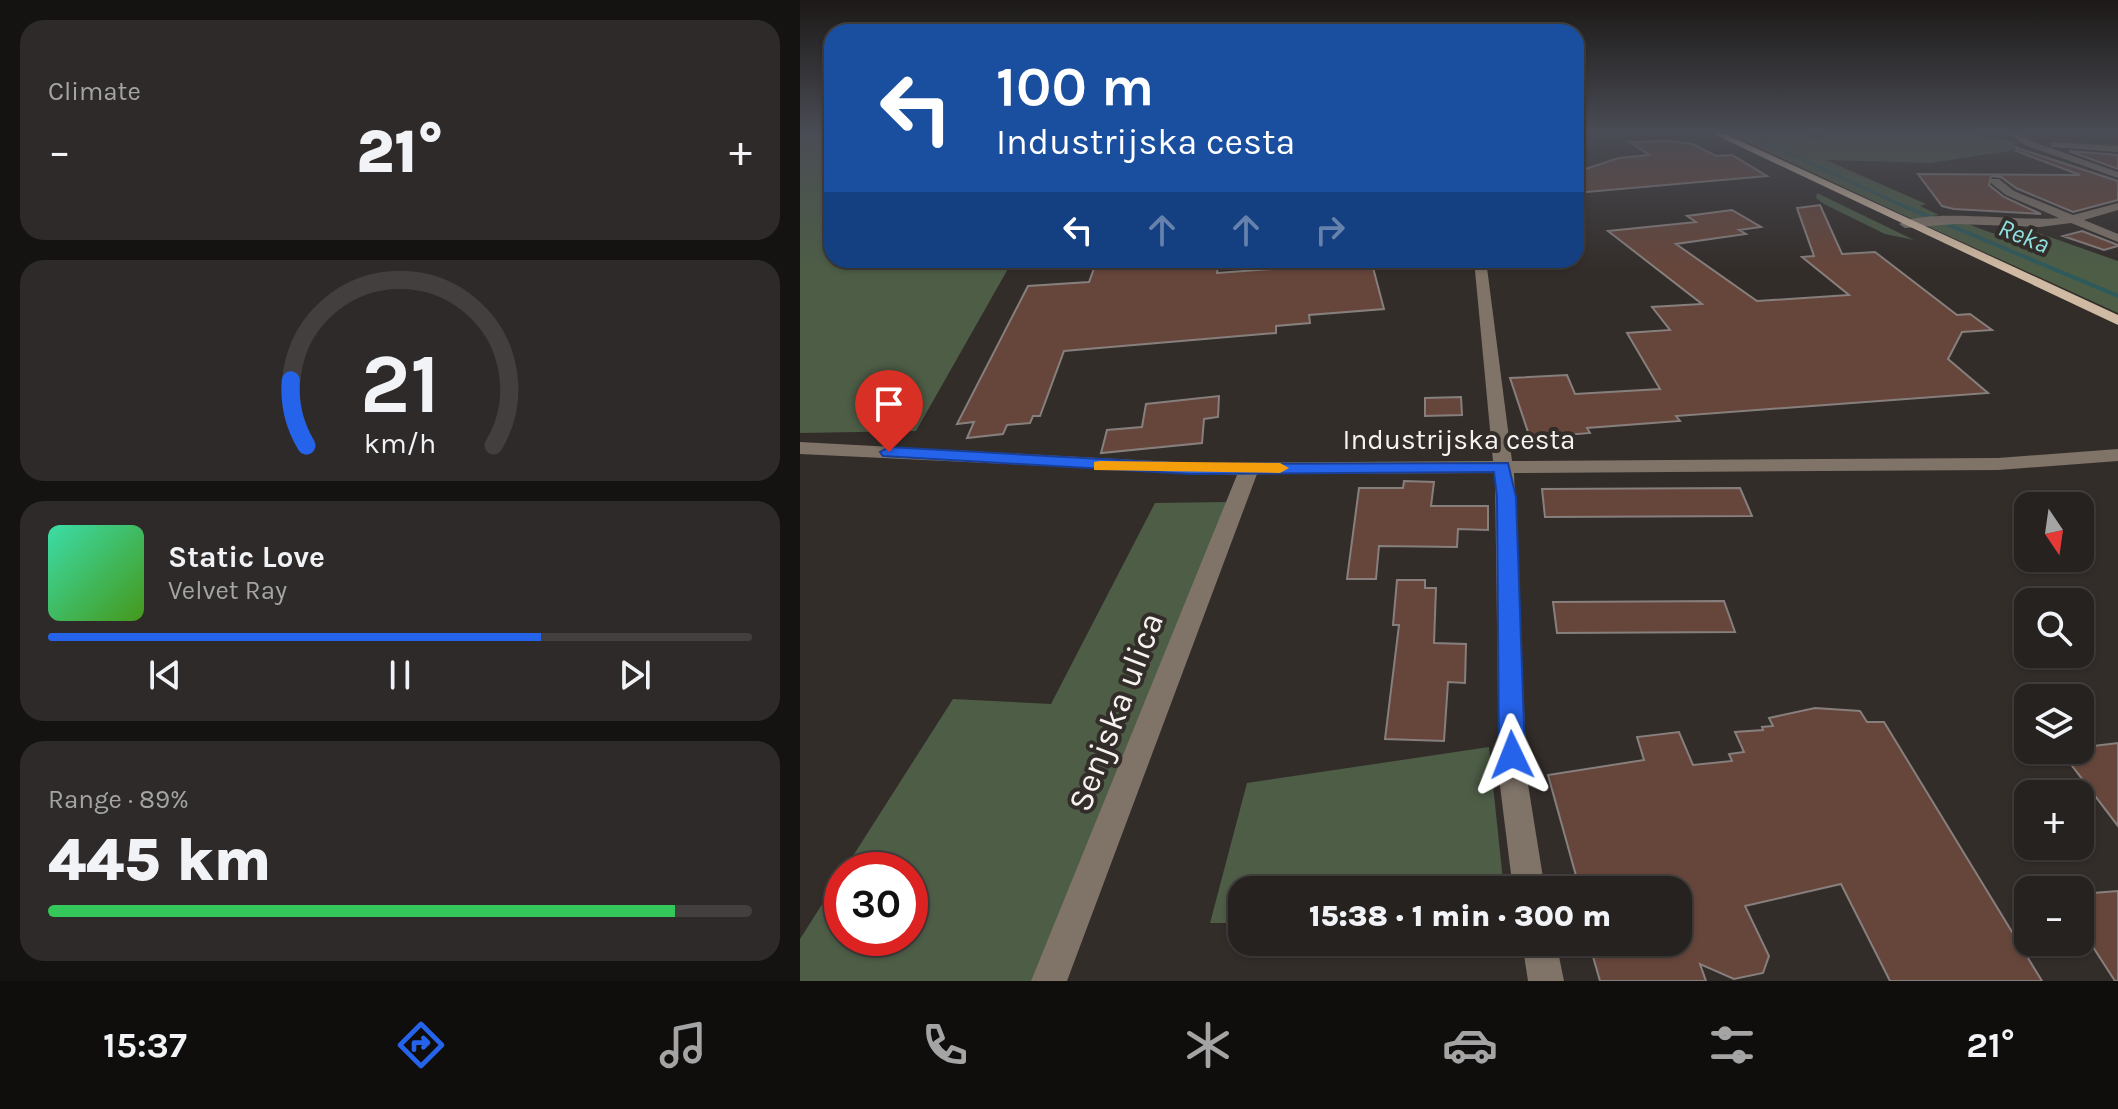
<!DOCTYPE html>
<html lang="en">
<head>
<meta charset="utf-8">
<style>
	body { margin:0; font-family:Karla,sans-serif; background:#2e2a29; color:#f1f3f6; height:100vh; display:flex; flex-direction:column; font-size:30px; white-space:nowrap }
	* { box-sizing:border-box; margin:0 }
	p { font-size:26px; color:#a4a4a5 }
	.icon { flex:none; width:44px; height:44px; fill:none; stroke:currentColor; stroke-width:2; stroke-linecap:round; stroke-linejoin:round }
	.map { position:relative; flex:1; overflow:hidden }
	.drawer { display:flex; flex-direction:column; gap:20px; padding:20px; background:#151312; width:800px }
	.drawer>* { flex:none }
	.banner { position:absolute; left:24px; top:24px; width:760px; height:244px; border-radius:24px; box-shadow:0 2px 6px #0004,0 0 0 2px #423f3e; background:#1a4fa0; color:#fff; overflow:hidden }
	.needle { width:52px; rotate:167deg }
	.fabs { position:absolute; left:1214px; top:492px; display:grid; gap:16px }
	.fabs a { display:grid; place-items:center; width:80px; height:80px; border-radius:16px; background:#262220; box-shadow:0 2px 6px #0004,0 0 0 2px #423f3e; font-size:40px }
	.speed { position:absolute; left:24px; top:852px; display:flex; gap:16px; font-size:40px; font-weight:700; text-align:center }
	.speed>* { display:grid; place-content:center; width:104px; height:104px; border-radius:50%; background:#262220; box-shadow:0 2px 6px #0004,0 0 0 2px #423f3e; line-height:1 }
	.speed .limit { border:12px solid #d22; background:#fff; color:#111 }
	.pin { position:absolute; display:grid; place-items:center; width:68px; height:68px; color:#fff; margin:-82px -34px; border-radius:50% 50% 50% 0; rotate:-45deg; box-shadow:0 0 8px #0007 }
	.pin .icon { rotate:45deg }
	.me { position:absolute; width:88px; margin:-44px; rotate:358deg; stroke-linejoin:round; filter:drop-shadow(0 0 6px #0008) }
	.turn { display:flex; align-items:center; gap:28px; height:168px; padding:0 40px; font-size:36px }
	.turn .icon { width:104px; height:104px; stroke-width:2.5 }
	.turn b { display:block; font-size:56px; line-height:68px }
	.lanes { display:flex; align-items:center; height:76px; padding:0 40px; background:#0003; justify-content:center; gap:40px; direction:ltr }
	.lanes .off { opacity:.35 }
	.big { font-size:60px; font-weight:800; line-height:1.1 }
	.drawer .widget { flex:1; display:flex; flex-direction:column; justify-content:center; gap:12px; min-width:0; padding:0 28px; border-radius:24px; background:#2e2a29 }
	.drawer .dial { align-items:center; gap:0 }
	.dial svg { height:208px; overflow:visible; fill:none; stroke:#423f3e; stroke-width:7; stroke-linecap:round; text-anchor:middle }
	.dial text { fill:#f1f3f6; stroke:none }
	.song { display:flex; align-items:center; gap:24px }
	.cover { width:96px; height:96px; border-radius:12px; background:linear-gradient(135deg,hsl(160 70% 55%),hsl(100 70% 35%)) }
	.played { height:8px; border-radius:4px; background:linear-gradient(90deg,#2563eb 70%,#423f3e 70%) }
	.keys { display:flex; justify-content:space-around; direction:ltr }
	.heat { display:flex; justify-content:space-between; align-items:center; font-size:44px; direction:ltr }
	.charge { height:12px; border-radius:6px; background:linear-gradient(90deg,#34c759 89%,#423f3e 0) }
	.trip { position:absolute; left:428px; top:876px; width:464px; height:80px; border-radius:24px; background:#262220; box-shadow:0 2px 6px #0004,0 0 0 2px #423f3e; font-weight:800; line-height:80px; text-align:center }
	.menu { display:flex; height:128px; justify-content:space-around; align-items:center; background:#0f0e0d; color:#a4a4a5 }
	.menu .icon { width:56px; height:56px }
	.menu .current { color:#2563eb }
	.menu b { font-size:36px; color:#f1f3f6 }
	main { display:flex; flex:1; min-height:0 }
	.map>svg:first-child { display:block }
	.green { fill:#4d5d46 }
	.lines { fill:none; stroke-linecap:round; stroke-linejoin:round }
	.stream-far1 { stroke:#2f5a5b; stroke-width:3 }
	.stream { stroke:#2f5a5b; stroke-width:4 }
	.building { fill:#66463b; stroke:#877f7d; stroke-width:2 }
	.minor { fill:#807469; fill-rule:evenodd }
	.major { fill:#d1baa3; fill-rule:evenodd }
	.route { fill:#2563eb; stroke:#184099; stroke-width:2 }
	.slow { fill:#f59e0b }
	.labels { text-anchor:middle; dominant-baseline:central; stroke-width:8; stroke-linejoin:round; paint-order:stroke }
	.far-water-label { font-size:26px; font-style:italic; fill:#8edee0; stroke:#332d2a }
	.street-label { font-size:28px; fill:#f6f2f0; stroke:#332d2a }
	.near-street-label { font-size:34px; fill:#f6f2f0; stroke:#332d2a }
</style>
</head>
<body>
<main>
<section class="drawer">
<div class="widget"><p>Climate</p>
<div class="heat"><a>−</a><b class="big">21°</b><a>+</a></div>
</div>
<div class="widget dial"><svg viewBox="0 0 100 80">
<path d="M14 69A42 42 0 1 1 86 69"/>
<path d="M14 69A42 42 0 0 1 8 44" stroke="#2563eb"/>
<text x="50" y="56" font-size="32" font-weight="700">21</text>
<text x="50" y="72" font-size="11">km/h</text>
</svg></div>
<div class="widget">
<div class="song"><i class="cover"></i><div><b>Static Love</b><p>Velvet Ray</p></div></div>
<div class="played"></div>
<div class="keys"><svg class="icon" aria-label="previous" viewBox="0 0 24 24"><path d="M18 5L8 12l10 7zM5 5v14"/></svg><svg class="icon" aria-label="pause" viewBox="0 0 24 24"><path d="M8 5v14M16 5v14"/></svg><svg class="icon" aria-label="next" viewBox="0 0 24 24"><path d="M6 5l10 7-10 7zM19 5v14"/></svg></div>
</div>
<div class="widget"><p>Range · 89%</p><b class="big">445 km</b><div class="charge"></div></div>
</section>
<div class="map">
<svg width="1318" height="981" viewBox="0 0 1318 981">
	<rect width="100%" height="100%" fill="#332d2a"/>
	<!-- green -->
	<path class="green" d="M0,131h32v129h181l-97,171 -116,2z
		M923,131h67l28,7 19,-7h114l72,12 -11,1 6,4 -9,3 -79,12 -104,-3 100,44 -6,2 19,9 -27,4z
		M1017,193l97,47 -29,-6 -61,-30 -8,-6z
		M1161,221c19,7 51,25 69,9l88,31v52l-191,-87z
		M427,502l-182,479h-245v-42l42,-66v65h68v-68h-66l109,-171 98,5 104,-201z
		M689,747l15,143h-262v33h-32l37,-140z"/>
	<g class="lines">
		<!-- stream-far1 -->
		<path class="stream-far1" d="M941,131l162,75"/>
		<!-- stream -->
		<path class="stream" d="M1099,204l219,92"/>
	</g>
	<!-- building -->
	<path class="building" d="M869,141l24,3 23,12 16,-1 35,21 -191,17v-21l43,-14 30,-3 -19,-13z
		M1217,148l101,33v19l-45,12 -57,-24 -15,-11 -10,-1 -2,9 15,12 37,17 -87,-5 -12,-3 -24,-32 162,1 -64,-24z
		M1269,151l49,4v14z
		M1020,205l22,49 33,-2 82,63 13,-1 22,16 -30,2 -14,27 40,34 -312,23 4,5 -93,7 3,5 -60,5 -20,-60 57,-3 8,19 85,-5 -33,-56 43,-3 -18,-23 50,-3 -94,-73 88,-9 -9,-6 45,-6 29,17 -22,3 7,4 -70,10 81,57 92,-6 -47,-38 12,-1 -17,-48z
		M1282,231l36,14v1l-14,4 -41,-14z
		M384,260h35l-2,13 55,-4v-4l99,-5 13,49 -75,6 1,8 -34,3v7l-212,18 -24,65h-7l-3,7 -23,2 -4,9 -36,4 7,-16 -17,2 71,-138 61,-4 6,-16z
		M419,396l-1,21 -14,2 -2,24 -101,10 6,-23 35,-3 4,-23z
		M661,397l1,18 -37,1v-18z
		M604,481l30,1 -3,24h57v24l-30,-1 -1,18 -78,-1 -3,33h-29l12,-91h44z
		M940,488l12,28 -207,1 -3,-28z
		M597,580h28v8h11l-2,55 32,1 -1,39 -17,-1 -4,59 -59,-2 14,-114h-6z
		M924,601l11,31 -178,1 -4,-31z
		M1015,708l45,3 7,11h17l158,259h-152l-49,-97 -96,22 24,50 -6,17 -29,6 -34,-15 6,17h-106l-10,-35 5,-4h83v-52h-98l-32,-115 96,-15 -7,-23 42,-5 14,33 39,-4 -3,-7 15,-2 -9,-20 28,-2 -1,-3 11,-1 -4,-8z
		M1318,743v83l-58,-76z
		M1318,891v90h-3l-35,-54v-33z"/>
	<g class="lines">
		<!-- minor -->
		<path class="minor" d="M1205,131h11l15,10 87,31v6l-93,-33z
			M1249,142l69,4v6l-66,-5z
			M1191,179h8l15,12 59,24 45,-12v7l-34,10 34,14v8l-47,-19 -31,4 -84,-3 -51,4 -6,-4c25,-17 124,-2 160,-6l-53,-23 -15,-12z
			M674,260h12l26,201 486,-3 120,-9v12l-120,9 -484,3 13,305 18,112h-32l-14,-112 -4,-305 -238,1 -190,507h-36l206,-506 -437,-21v-12l391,21 302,-2z
			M722,942h34l8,39h-36z"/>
		<!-- major -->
		<path class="major" d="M907,131h12l399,184v10z"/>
	</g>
	<!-- sky -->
	<linearGradient id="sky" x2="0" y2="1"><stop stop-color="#1c1917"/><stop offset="0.49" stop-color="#4a4c55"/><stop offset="1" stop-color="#4a4c55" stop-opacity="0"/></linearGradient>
	<rect width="1318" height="269" fill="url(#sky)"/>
	<!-- route -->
	<path class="route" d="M89,447l302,17 317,-1 8,34 9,258 -4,7 -9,4 -9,-4 -4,-7 -2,-258 -3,-25 -303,2 -308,-18 -3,-4z"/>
	<!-- slow -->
	<path class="slow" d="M300,461l180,2 9,5 -9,5 -186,-3v-8z"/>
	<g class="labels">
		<!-- far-water labels -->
		<g class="far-water-label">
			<text transform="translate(1224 236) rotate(22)">Reka</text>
		</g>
		<!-- street labels -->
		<g class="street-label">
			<text x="659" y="439">Industrijska cesta</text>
		</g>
		<!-- near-street labels -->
		<g class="near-street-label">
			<text transform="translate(316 712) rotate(-69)">Senjska ulica</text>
		</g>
	</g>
</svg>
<div class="fabs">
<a><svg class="needle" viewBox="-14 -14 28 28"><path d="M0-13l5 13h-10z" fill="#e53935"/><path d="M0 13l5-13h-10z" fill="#a4a4a5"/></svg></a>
<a><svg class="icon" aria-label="search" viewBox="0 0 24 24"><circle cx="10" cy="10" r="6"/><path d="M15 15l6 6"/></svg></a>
<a><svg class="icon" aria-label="layers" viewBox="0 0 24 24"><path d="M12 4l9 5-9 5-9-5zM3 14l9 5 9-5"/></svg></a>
<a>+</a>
<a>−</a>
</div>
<div class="speed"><div class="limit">30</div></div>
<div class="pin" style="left:89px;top:452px;background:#d93025"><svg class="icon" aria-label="arrive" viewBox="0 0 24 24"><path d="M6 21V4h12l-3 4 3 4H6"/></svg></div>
<svg class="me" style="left:712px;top:755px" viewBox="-20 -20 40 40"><path d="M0-17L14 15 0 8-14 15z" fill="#2563eb" stroke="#fff" stroke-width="4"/></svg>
<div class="trip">15:38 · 1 min · 300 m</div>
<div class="banner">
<div class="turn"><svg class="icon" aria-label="left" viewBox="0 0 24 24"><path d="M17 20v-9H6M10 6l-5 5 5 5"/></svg><div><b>100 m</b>Industrijska cesta</div></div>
<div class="lanes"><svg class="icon" aria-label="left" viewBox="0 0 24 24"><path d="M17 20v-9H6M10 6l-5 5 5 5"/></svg><svg class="icon off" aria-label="ahead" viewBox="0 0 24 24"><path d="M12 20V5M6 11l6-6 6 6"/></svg><svg class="icon off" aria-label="ahead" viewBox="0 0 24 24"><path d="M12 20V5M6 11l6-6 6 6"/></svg><svg class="icon off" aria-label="right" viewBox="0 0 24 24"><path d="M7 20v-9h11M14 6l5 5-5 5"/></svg></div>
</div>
</div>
</main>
<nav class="menu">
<b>15:37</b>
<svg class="icon current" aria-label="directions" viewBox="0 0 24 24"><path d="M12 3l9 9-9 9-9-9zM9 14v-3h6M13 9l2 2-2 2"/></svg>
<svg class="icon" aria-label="music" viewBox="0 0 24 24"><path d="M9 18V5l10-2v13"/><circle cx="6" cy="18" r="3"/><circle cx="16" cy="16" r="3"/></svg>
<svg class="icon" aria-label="phone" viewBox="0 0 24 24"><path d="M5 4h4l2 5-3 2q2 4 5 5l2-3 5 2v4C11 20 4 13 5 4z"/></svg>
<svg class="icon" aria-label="climate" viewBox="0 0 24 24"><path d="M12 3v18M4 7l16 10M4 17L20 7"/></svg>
<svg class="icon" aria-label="car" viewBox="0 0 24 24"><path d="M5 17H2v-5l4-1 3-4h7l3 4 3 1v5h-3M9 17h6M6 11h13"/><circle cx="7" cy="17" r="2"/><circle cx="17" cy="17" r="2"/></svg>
<svg class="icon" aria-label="filters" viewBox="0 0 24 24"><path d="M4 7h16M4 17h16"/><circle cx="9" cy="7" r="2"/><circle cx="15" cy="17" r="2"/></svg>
<b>21°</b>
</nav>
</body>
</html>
